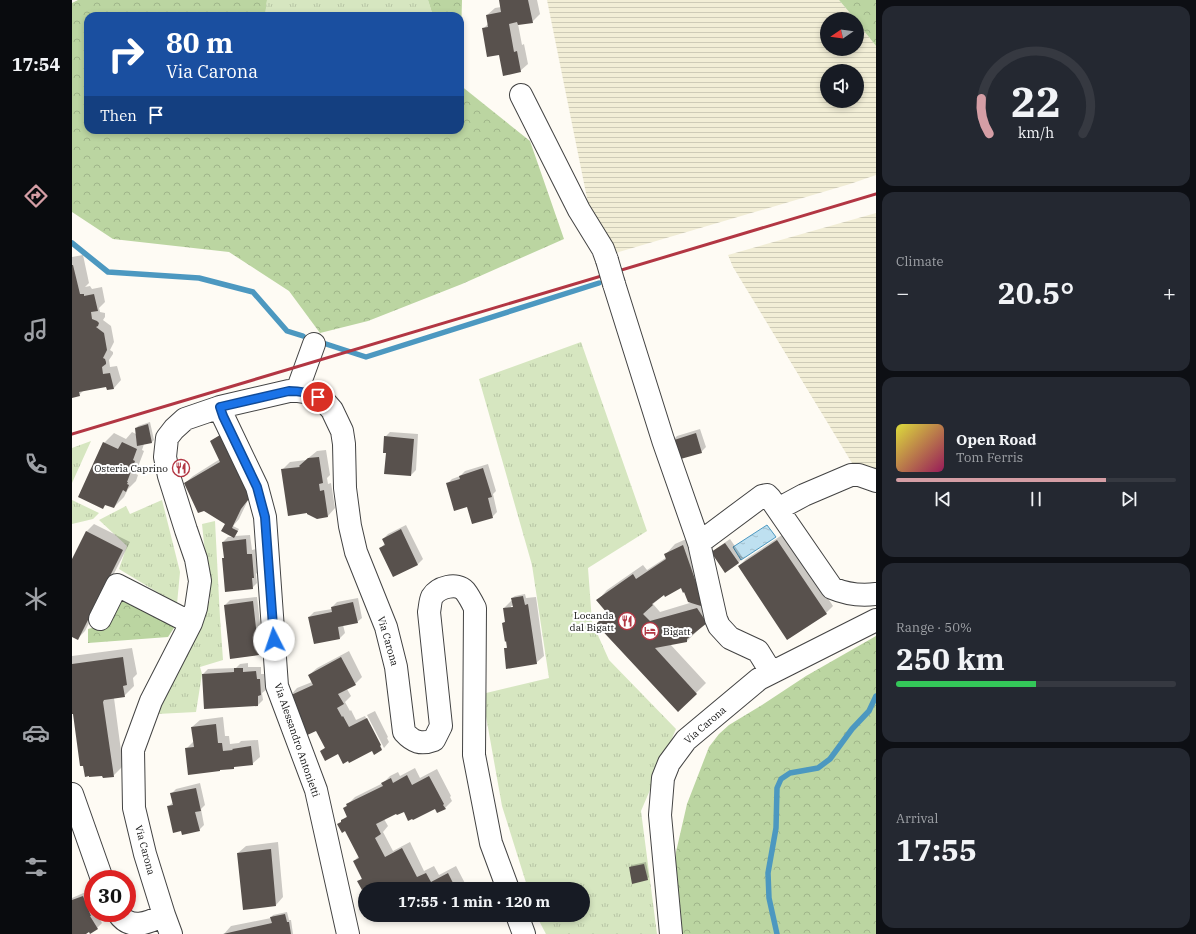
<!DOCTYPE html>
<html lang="en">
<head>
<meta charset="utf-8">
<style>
	body { margin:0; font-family:"IBM Plex Serif",serif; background:#242831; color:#f1f3f6; height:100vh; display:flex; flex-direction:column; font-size:15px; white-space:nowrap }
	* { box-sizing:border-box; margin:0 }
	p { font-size:13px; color:#9ea1a6 }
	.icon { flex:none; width:22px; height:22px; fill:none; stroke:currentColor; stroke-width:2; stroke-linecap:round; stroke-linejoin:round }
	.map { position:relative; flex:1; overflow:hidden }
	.sheet { display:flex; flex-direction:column; gap:6px; padding:6px; background:#0d0f14; width:320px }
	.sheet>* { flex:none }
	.banner { position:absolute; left:12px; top:12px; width:380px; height:122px; border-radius:12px; box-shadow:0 2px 6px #0003; background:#1a4fa0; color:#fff; overflow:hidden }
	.needle { width:26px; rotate:257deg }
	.tools { position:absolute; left:748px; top:12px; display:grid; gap:8px }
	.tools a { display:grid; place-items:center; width:44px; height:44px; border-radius:50%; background:#171b24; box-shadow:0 2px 6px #0003; font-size:20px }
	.speed { position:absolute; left:12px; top:870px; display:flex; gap:8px; font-size:20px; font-weight:700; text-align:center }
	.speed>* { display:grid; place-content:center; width:52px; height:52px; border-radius:50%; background:#171b24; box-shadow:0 2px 6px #0003; line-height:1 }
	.speed .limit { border:6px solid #d22; background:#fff; color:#111 }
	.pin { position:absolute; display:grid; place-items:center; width:34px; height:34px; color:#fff; margin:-17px; border:2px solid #fff; border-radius:50%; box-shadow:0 1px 4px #0007 }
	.me { position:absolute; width:44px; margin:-22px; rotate:356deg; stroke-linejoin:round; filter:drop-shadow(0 0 3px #0008) }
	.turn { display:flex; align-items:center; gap:14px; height:84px; padding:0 16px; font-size:18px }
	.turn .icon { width:52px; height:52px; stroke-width:2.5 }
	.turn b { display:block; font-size:28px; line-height:34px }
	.then { display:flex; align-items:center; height:38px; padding:0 16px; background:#0003; gap:8px; font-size:15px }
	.big { font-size:30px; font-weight:700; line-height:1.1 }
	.sheet .tile { flex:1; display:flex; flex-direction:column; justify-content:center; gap:6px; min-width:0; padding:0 14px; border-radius:12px; background:#242831 }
	.sheet .dial { align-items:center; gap:0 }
	.dial svg { height:104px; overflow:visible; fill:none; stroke:#363941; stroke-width:7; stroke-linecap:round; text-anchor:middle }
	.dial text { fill:#f1f3f6; stroke:none }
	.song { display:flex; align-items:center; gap:12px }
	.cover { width:48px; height:48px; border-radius:6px; background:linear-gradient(135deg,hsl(60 70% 55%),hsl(330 70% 35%)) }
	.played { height:4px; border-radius:2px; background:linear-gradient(90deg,#d59ea5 75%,#363941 75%) }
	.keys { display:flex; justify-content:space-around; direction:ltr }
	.heat { display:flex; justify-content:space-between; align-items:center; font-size:22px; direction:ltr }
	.charge { height:6px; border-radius:3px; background:linear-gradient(90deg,#34c759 50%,#363941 0) }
	.trip { position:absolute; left:286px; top:882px; width:232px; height:40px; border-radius:20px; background:#171b24; box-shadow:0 2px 6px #0003; font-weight:700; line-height:40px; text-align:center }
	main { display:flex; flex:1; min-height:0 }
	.tabs { display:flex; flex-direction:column; width:72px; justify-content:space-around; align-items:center; background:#090b0e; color:#9ea1a6 }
	.tabs .icon { width:28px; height:28px }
	.tabs .active { color:#d59ea5 }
	.tabs b { font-size:18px; color:#f1f3f6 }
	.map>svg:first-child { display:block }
	.farmland { fill:url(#farmland-rules); fill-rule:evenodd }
	.grass { fill:url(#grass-tufts) }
	.forest { fill:url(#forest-crowns) }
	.water { fill:url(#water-ripples); stroke:#4c98c0 }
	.shadow { fill:#0003; fill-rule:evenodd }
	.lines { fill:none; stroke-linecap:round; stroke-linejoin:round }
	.stream { stroke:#4c98c0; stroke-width:5.5 }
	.building { fill:#58514d }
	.minor-casing { stroke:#434343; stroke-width:24 }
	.minor { stroke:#fff; stroke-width:22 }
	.rail { stroke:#b23643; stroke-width:3 }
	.minor-bridge-casing { stroke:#434343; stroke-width:24; stroke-linecap:butt }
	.minor-bridge { stroke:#fff; stroke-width:22 }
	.route-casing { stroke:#114b97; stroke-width:10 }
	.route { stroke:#1a73e8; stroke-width:7 }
	.labels { text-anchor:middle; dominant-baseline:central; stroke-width:4; stroke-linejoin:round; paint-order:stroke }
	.poi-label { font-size:10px; fill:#101010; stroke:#fff; text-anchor:end }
	.street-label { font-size:10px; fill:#101010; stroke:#fff }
</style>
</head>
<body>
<main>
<nav class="tabs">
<b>17:54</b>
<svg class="icon active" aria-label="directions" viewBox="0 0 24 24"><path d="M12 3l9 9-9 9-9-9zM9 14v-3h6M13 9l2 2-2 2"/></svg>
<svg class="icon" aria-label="music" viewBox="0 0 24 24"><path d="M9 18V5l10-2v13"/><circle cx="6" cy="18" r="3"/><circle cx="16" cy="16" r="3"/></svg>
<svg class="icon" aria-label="phone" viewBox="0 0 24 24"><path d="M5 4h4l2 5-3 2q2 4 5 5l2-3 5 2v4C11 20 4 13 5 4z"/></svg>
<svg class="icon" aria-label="climate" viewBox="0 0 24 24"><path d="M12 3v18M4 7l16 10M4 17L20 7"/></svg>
<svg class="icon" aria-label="car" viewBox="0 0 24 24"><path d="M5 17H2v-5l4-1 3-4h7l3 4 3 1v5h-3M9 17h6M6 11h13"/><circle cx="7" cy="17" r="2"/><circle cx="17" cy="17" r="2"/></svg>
<svg class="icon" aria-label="filters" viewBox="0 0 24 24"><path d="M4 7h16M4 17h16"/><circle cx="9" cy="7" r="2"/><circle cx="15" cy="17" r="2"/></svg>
</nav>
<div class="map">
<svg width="804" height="934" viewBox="0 0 804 934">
	<defs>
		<pattern id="farmland-rules" width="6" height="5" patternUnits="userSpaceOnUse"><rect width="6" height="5" fill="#f2eed6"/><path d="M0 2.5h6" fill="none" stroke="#cecbb7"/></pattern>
		<pattern id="grass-tufts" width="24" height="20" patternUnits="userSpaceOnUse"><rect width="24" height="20" fill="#d6e6c0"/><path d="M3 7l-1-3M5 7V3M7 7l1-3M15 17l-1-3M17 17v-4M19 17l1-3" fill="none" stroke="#b7c4a4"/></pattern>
		<pattern id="forest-crowns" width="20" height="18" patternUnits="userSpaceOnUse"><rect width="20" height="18" fill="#bbd5a1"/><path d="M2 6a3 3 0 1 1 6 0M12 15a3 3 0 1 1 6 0" fill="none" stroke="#a0b68a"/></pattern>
		<pattern id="water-ripples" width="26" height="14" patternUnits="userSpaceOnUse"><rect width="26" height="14" fill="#bee0f0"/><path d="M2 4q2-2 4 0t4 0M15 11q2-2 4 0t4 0" fill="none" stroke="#a2bfcd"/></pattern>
	</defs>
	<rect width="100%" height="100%" fill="#fefbf4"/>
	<!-- farmland -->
	<path class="farmland" d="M475,0h292l16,19h-28v30h30v-27l19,24v129l-26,9 -238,70 -21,-36zM755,71h30v30h-30z
		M804,213v261l-21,-6 -122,-201 -5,-12z"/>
	<!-- grass -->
	<path class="grass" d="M195,0h161l5,16h-168z
		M509,342l66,189 -59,37 4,54 17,38 67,69 -35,82 16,123h-111l-10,-19h47v-26h-55l-26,-83 -20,-112 67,-16 -17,-113 -53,-186z
		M19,441l-19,42v-35z
		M0,500l27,13 -6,6 -21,5z
		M90,500l18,72 -3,32 -58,-35 8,-23 -28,-26 27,-14 4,8z
		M143,521l5,97 3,42 -23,7 2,7 -6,38 -39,2 53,-114 -8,-76z"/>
	<!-- forest -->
	<path class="forest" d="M6,0h189l-2,16h-177v114h158l2,3 6,-3h206v-45l70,56 34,98 -102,45 -94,37 -48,12 -31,-42 -60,-39 -116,-13 -41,-27v-209z
		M356,0h34l-1,38 -1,4v-26h-27z
		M767,0h37v46l-19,-24v-3h-2z
		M48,591l58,31 -10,15 -80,6v-14l19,-5z
		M804,636v298h-202l2,-82 11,-48 22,-57 10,-13 10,-9 33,-20 44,-29z"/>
	<!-- water -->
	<path class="water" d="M695,525l9,12 -35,23 -8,-13z"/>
	<!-- shadow -->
	<path class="shadow" d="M428,0h37l3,14 -8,8 -14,2 4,21 2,-1 4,20 -8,7 -20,-17 -17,-25 6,-6 -2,-8 8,-7 6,-1z
		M11,255l6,28 -4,4 5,-1 2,3 10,-2 3,15 -6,6 1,4 5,1v4l-2,3 8,6 3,16 -4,8 3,2v2l-4,6 1,7 7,-1 4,14 -7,8 -8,-3 -22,5 -5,5 -7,-3v-135z
		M78,422l4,18 -2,2 -8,2 -2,6 2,1 -8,21h1l-1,2 2,1 -2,6 -8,8 -4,8 -10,10 -8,-3 -3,3 1,-64 10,-10 12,6 6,-7 4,2v-5l2,-3z
		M628,429l6,18 -5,5 -29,-11 5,-5z
		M318,432l28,2 -2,36 -5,5 -24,-23 -2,-15z
		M151,434l38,49 -13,17 -9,19 -6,7 6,3 -4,7 15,-1 2,15 4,-1 2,23 -2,2 1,9 -5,5 -29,-29 2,-2 -2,-15 5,-5h5l-6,-13 -42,-41 8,-7 27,-17 -9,-18z
		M254,450l4,25 -3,3 1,6 3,-1 4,25 -7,8 -11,2 -35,-48 8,-8 16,-2 11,-9z
		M416,464l8,27 -3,3 4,18 -5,5 -25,-11 -20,-22 5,-5 8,-3 5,-5z
		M22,524l36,18 -45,89 -7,7 -6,-3v-74l14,-29z
		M334,525l17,34 -5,5 -24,12 -13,-28 4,-5 -2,-4 5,-5z
		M713,533l48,73 -7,7 -87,-47 7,-7z
		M621,536l23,77 -29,28 -17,3 36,39 -28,28 -70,-98 -10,-13 9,-10 36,-25 4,5 20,-13 -1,-3 9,-10zM609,587l12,15 -33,10 -7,-8 12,-10z
		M658,539l13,19 -5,5 -26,-10 5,-5z
		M453,594l1,4 10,-1 8,59 -8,7 -31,-14 3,-3 -5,-23 3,-2 -2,-13 7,-7h2l-1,-3 3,-2zM446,605v2l-7,1v-2z
		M185,597l6,53 -5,5 -27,3 -6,-53 5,-5z
		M286,598l4,20 -5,4 -14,3 2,8 -5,5 -26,5 -5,-26 5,-5 18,-3v-2l5,-5z
		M60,648l5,26 -4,4 1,8 -10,10 -10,2 9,68 -10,10 -39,-63h-2v-57z
		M277,651l13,26 -7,7 -8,5 4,7 -6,6 5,9 1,-1 5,10 9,-4 17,33 -7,5 -3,-5 -51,2 5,-4 -10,-18 -26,-33 7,-8 15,-6 -3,-7 8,-7z
		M176,663v4h13v7h3l2,16 -4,3 1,7 -5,5 -55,-31 5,-5 28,-1 4,-4z
		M303,711l13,26 -1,1 2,4 -5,6 -17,-33z
		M151,717l2,19h4l1,8 9,-1 2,-2 17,-1 2,17 -8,7 -17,2 -2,2 -13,2 -34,-21 8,-8 -2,-14 8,-7z
		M343,768l5,10 17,-9 14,27 -1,1 2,4 -7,7 -10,-1 -31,4 -7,2 -13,6 4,7 -5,6 10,19 17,-9 14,29 10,-5 5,9 17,-9 12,23h-65l-3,-6 -10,6h-13l-3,-5 -15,-3 3,-3 -8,-17 5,-5 -17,-35 6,-6 -4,-7 11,-11 28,-14 7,-7 8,-4 2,4z
		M128,783l5,22 -4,4 3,16 -5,5h-17l-14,-23 5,-5 -2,-8 5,-5z
		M206,842l5,55 -7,8 -38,-52 8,-7z
		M574,862l3,15 -2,2 -17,-11 2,-3z
		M16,891l5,13v9h3l6,10 -5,5 -8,2 -4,4h-13v-36z
		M215,912l2,8h2l2,14h-69l7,-8 40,-8 2,-3z
		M353,915h9l-3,1v-1l-5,3z"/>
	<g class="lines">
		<!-- stream -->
		<path class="stream" d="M0,243l36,29 91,6 54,14 34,39 16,5
			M251,343l43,14 233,-74
			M705,934l-8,-36 -1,-25 8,-45 1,-40 4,-9 9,-6 28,-5 12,-9 22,-30 17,-18 7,-15"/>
	</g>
	<!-- building -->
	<path class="building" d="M427,0h29l5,23 -15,2 -1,-3 -8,2 5,28 3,-1 4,21 -18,4 -4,-21 -12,2 -5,-29 6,-1 -2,-12 15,-3z
		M0,265h1l7,29h4v2l10,-2 4,17 -7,1 1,7 5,2 2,2 -1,3 -2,1 8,6 3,17 -4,8 2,1 1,3v2l-4,3 1,7 7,-1 4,16 -7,1 -1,-3 -27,5 1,4 -8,2z
		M76,424l4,19 -15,3 -2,-18z
		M624,433l6,20 -25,7 -6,-19z
		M148,435l9,20 3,-2 23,38 -14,18 -9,19 6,3 -4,7 -13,-7 4,-7 -21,-13 -6,2 -14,-30 36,-21 -10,-21z
		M312,436l30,3 -3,37 -27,-2 2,-21h-3z
		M31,442l15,7 4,-7 15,7 -4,11 2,1 -8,21h1l-1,2 2,1 -3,7 -3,-2 -9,18 -9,-3 -2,4 -25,-12z
		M247,457l4,26 -4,1 1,7 4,-1 4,27 -11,2 -10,-5v-1l-19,3 -7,-47 19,-2 -1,-1 9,-8z
		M411,468l9,29 -4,1 5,20 -21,6 -5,-17 -13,4 -8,-28 14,-4 -1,-3z
		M329,529l17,36 -25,12 -14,-29 6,-3 -3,-6z
		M14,531l37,19 -45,90 -6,-3v-78z
		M174,539l1,15h5l2,24h-2l1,11 -28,3 -3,-34h2l-2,-16z
		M705,540l50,74 -40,26 -49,-74z
		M653,543l14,20 -14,10 -14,-21z
		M611,545l14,40 2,-1 3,21 -1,1 -13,-4 -4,-10 -1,1 -2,-5 -16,9 -1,-2 -12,9 1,1 -10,9 7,7 47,-13 10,15 -20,16v3l-32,6 42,46 -19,18 -82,-88 11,-11 -11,-13 37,-26 3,5 30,-20 -2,-5z
		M451,596l2,9 3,-1 9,60 -31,5 -2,-21h3l-1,-7 -1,1 -3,-19 3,-1 -2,-14 10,-1 -2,-9z
		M181,601l6,54 -29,4 -6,-54z
		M281,602l5,21 -20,4 2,12 -26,5 -6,-27 24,-5 -1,-5z
		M51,657l4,28 -4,1 2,11 -21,3 -1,2 11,75 -11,1 -1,-2 -13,1v-1l-4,1 -2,-11h-3l-7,-52h-1v-50z
		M269,657l15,28 -18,9 6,10 -7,4 5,9 1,-1 6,11 18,-9 14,27 -1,1 2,4 -8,5 -2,-4 -23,12 -1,-2 -5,3 -5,-10 -13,7 -5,-10 5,-3 -9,-17 -13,6 -14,-41 24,-11 -5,-10z
		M162,668h9v4l13,-1 1,8h3l1,16 -3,1v10l-54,3 -2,-35 32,-2z
		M144,724l2,19h4l1,8 10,-1 -1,-1 19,-3 2,19 -19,2v2l-14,1v1l-32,4 -3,-27 9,-1 -3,-20z
		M335,775l5,10 17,-9 15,28 -1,1 3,4 -9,4 -2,-4 -22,11 -1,-1 -4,2 -4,-9 -7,3 -1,-1 -20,10 5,10 -6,4 10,19 17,-9 15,29 9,-4 5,9 17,-9 8,16h-54l-2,-4 -8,4h-17l-1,-4 -12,5 -5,-9 5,-2 -9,-18 6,-3 -14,-27 -3,2 -5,-9 4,-2v-2l6,-3 -4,-9 4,-2 -1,-2 37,-18 -2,-3 10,-5 2,5z
		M124,788l5,23 -6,1 5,19 -18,4 -1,-4 -8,2 -6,-27 6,-1 -3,-12z
		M199,849l5,57 -33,4 -6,-57z
		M572,864l4,16 -16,4 -3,-17z
		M11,896l8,20h-1l8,13 -8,5 -1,-2 -3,2h-14v-34z
		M213,914l2,8h2l2,12h-68l49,-11 -2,-6z"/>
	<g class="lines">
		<!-- minor casing -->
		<g class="minor-casing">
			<path id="minor" d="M449,95l58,115 24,39 4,11
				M542,284l49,156 36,103 17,76 3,7 11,12 28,13 13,21
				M225,391l17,-47
				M148,407l3,9 34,71 8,30 12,169 39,104 32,144
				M706,509l26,-14 47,-20h8l17,6
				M627,543l63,-47 5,-1 3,3 62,90c14,6 29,8 44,6
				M28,619l17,-34 74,38
				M0,794l30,85
				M46,913c12,18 30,10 46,2
				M445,915l7,19
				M99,934l-7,-19 -19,-61 -11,-46 -1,-58 18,-49 40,-78 5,-15 4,-27 -4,-22 -10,-29 -17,-54 -4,-19 2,-19 7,-9 11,-10 35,-12 69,-16h8l13,2 15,9 7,8 10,21 2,13 1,44 5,38 6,26 30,75 10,40 8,65c9,10 17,13 30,8l7,-14 -12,-114c1,-4 1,-11 3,-15 6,-10 25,-15 33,-6 4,5 7,11 10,17l-1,147 17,88 17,46
				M599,934l-11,-119 3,-37 6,-15 17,-23 73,-61 117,-59"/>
		</g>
		<!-- minor -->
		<use href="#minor" class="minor"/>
		<!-- rail -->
		<path class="rail" d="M0,434l804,-240"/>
		<!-- minor-bridge casing -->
		<g class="minor-bridge-casing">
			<path id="minor-bridge" d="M535,260l7,24"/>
		</g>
		<!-- minor-bridge -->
		<use href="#minor-bridge" class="minor-bridge"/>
	</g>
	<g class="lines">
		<!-- route casing -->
		<g class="route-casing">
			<path id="route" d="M202,640l-9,-123 -8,-30 -34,-71 -3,-9 69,-16c11,0 19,1 29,6"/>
		</g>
		<!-- route -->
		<use href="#route" class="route"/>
	</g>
	<!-- icons -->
	<defs>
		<g id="restaurant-ring" transform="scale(0.9)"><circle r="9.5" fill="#fff" stroke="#b23643" stroke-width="1.5"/><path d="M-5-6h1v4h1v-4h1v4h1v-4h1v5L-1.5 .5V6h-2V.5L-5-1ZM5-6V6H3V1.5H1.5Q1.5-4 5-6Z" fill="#b23643"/></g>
		<g id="hotel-ring" transform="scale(0.9)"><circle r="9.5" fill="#fff" stroke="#b23643" stroke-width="1.5"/><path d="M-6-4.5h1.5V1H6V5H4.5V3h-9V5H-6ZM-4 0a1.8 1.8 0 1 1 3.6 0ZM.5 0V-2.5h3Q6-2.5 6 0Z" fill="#b23643"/></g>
	</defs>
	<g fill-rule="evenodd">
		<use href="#restaurant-ring" x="109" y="468"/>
		<use href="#restaurant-ring" x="555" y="621"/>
		<use href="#hotel-ring" x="578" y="631"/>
	</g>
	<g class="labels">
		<!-- poi labels -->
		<g class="poi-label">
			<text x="96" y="468">Osteria Caprino</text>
			<text x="542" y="615">Locanda<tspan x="542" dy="12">dal Bigatt</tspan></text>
			<text x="591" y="631" text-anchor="start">Bigatt</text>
		</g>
		<!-- street labels -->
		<g class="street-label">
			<text transform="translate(316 641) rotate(74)">Via Carona</text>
			<text transform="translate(633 725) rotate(-41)">Via Carona</text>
			<text transform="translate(225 740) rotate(71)">Via Alessandro Antonietti</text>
			<text transform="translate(73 850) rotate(75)">Via Carona</text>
		</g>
	</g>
</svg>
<div class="tools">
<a><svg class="needle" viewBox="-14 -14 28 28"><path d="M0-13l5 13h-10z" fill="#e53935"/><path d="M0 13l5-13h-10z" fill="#9ea1a6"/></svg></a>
<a><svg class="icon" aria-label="sound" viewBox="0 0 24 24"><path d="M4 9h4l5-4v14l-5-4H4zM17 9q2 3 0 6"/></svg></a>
</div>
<div class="speed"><div class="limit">30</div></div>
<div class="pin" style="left:246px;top:397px;background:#d93025"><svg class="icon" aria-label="arrive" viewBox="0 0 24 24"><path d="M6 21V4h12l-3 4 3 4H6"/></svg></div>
<svg class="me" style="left:202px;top:640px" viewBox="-20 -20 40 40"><circle r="19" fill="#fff"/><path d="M0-13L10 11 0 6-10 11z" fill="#1a73e8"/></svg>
<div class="trip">17:55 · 1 min · 120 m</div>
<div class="banner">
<div class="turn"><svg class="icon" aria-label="right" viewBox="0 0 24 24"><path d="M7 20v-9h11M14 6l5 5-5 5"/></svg><div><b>80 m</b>Via Carona</div></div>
<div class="then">Then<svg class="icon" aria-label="arrive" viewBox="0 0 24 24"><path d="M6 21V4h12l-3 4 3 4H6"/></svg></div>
</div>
</div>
<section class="sheet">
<div class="tile dial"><svg viewBox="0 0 100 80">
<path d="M14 69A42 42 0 1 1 86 69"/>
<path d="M14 69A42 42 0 0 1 8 42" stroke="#d59ea5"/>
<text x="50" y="56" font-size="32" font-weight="700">22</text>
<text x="50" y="72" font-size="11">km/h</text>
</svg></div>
<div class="tile"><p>Climate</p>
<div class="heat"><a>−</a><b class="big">20.5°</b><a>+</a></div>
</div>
<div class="tile">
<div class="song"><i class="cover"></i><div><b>Open Road</b><p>Tom Ferris</p></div></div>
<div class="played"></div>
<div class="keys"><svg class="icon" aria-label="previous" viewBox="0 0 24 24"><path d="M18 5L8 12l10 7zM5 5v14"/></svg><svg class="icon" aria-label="pause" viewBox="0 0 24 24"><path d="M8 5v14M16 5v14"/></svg><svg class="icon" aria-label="next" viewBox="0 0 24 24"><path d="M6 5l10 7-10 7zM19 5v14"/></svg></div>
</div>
<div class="tile"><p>Range · 50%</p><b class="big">250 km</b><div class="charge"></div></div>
<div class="tile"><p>Arrival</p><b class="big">17:55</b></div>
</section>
</main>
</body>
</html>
